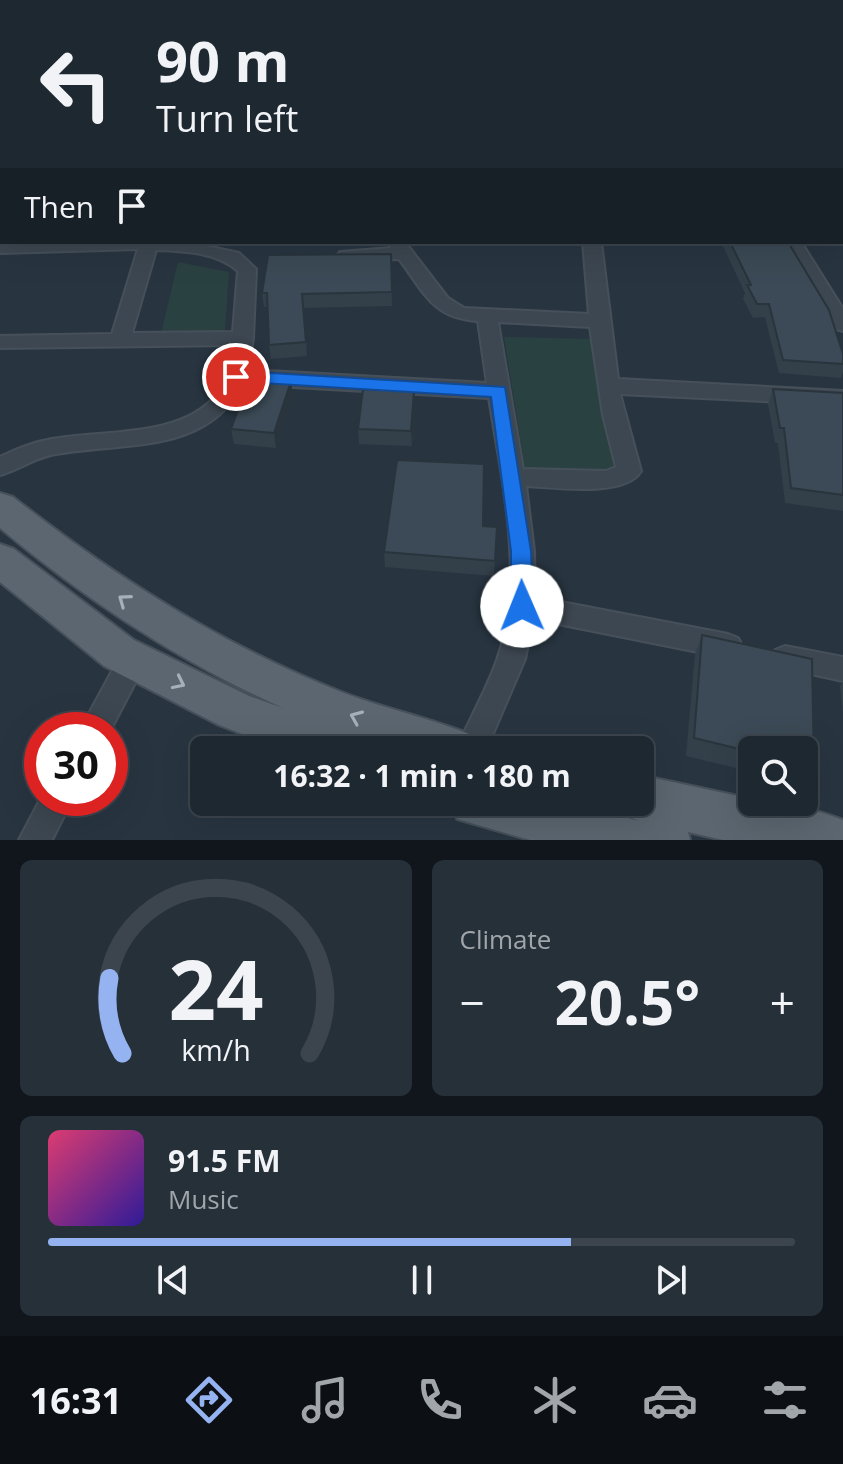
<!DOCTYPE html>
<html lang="en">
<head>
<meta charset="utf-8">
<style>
	body { margin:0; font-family:"Open Sans",sans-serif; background:#263039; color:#f1f3f6; height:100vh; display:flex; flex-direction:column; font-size:30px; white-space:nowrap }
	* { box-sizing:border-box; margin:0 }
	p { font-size:26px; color:#a1a6ab }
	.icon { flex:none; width:44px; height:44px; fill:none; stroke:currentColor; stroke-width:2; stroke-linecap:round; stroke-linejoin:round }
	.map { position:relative; height:840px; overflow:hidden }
	.side { display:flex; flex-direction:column; gap:20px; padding:20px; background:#10161b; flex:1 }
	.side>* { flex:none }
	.banner { position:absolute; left:0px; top:0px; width:844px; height:244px; box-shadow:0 8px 32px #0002,0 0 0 2px #3c444d; background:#1e2831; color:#f1f3f6; overflow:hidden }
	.buttons { position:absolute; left:738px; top:736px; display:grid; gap:16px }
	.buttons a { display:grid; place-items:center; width:80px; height:80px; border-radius:12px; background:#1e2831; box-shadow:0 8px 32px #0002,0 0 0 2px #3c444d; font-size:40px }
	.speed { position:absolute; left:24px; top:712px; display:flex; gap:16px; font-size:40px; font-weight:700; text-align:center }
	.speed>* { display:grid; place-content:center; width:104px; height:104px; border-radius:50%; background:#1e2831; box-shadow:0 8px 32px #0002,0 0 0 2px #3c444d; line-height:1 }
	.speed .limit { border:12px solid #d22; background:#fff; color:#111 }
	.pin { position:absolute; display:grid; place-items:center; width:68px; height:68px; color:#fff; margin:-34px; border:4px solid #fff; border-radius:50%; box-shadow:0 2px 8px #0007 }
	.me { position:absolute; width:88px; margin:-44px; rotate:359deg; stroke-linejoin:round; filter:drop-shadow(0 0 6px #0008) }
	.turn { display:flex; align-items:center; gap:28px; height:168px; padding:0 24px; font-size:36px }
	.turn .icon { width:104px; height:104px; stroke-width:2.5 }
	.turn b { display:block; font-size:56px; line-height:68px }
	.then { display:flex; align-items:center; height:76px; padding:0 24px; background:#0003; gap:16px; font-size:30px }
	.big { font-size:60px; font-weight:700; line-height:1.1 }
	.side .tile { flex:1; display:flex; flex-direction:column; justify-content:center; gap:12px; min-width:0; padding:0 28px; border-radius:12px; background:#263039 }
	.side .dial { align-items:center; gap:0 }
	.dial svg { height:208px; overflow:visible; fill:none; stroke:#3c444d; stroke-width:7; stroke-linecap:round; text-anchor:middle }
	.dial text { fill:#f1f3f6; stroke:none }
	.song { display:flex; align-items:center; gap:24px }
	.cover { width:96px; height:96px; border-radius:12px; background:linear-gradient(135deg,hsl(340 70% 55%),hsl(250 70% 35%)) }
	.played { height:8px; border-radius:4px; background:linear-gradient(90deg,#95b2f1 70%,#3c444d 70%) }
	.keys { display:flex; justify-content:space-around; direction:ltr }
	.heat { display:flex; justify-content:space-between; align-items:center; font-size:44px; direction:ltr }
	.side .tiles { flex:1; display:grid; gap:20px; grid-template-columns:1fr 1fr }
	.tile:last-child { grid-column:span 2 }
	.trip { position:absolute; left:190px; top:736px; width:464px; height:80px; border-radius:12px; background:#1e2831; box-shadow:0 8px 32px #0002,0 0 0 2px #3c444d; font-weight:700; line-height:80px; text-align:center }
	.tabs { display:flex; height:128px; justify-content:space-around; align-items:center; background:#0c1014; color:#a1a6ab }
	.tabs .icon { width:56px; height:56px }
	.tabs .on { color:#95b2f1 }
	.tabs b { font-size:36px; color:#f1f3f6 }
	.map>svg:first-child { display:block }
	.green { fill:#2a4142 }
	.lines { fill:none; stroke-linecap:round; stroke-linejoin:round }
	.street-casing { stroke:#46505a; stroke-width:4 }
	.secondary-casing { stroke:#46505a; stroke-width:4 }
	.primary-casing { stroke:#46505a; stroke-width:4 }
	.street { fill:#3d4751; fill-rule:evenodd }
	.secondary { fill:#4b5663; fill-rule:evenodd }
	.primary { fill:#5b6670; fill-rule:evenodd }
	.wall { fill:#33404a }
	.shaded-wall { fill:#29343c }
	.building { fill:#3b4a56; stroke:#29343c; stroke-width:2 }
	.oneway { stroke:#a6b0b9 }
	.route { fill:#1a73e8; stroke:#114b97; stroke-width:2 }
</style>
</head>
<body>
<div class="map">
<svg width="843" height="840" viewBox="0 0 843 840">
	<rect width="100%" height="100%" fill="#283541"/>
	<!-- green -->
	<path class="green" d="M178,262l51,10 -4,58 -8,4h-56z
		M504,337l86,2 26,131 -91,-1z"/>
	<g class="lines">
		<!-- street casing -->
		<g class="street-casing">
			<path id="street" d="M508,0h12l1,2h-12z
				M647,0h13l1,2h-13z
				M770,0h12l1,2h-12z
				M842,73h1v9h-1z
				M0,91h2v8h-2z
				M842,93h1v8h-1z
				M188,242l51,11 17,16 -3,69 -5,32 239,13 -9,-62c-45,-2 -54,-29 -79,-62l-53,2 -6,-1 -3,-4 3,-4 51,-4 -4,-6h18l43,56 16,10 125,6 -6,-72h18l17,137 225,12v14l-223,-11 21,77c-16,27 -88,16 -115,15l8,65 1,46 193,37 10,4 4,8 -4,8 -10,4 -195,-39 -8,40 -39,91h-30c13,-30 30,-59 41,-90 29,-82 5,-179 -8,-262l-246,-14c-38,73 -123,57 -192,71 -18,4 -33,15 -51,20v-18c16,-8 34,-15 52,-18 48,-9 129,-1 163,-43 11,-14 15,-34 17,-51l-232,3v-12l112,-2 26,-85 -138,4v-10zM156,250c28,1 60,2 82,21l-5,61 -101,1zM498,322l92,5 13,88 13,52 -10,4 -83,-2z
				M783,242h18l42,67v22l-7,-2z
				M785,646l58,11v24l-68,-15 -4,-8 4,-8z
				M133,648l10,3 4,9 -37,71 -30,-1 43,-79z
				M42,796l31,2 -21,42h-33z"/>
		</g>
		<!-- secondary casing -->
		<g class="secondary-casing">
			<path id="secondary" d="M2,190v15l-2,1v-15z"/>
		</g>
		<!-- primary casing -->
		<g class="primary-casing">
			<path id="primary" d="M0,493l13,4c102,80 210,149 331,196 42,16 86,25 128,42l7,15h-92l-31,-12 5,12h-78l-64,-25 -115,-59 -104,-84v-38l14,5 120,91 115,56 34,12c-103,-46 -197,-108 -283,-180z
				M640,775l112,24v3c29,0 64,7 91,18v20h-120l-35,-8 2,8h-160l-73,-21 -7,-17h119l70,19 -16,-7 -5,-12h22z"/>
		</g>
		<!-- street -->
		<use href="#street" class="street"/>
		<!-- secondary -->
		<use href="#secondary" class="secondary"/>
		<!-- primary -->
		<use href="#primary" class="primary"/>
	</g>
	<!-- wall -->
	<path class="wall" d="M721,242h67l55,112v18l-2,6 -62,-5 -14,-56 -12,1 -10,-19 2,-6z
		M391,254l1,52 -88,2 3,48 -36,3 -2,-14 -1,-38h-4l-2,-14z
		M291,381l2,15 -17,52 -42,-4 -3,-15z
		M773,389l70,4v118l-58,-8 -7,-60h-3l-7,-39z
		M414,406l-2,40 -53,-2 -1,-15z
		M483,526l14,1 -3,49 -109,-9 -1,-15z
		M702,635l110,24 2,108 -10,16v-33h-52v22l-66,-16 9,-102z
		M843,681v32l-3,-27z"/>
	<!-- shaded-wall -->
	<path class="shaded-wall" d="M2,74v12l-1,2 -1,-12z
		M2,147v12l-2,3v-12z
		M291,381l2,15 -17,52 -2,-15z
		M414,391v15l-2,40 -1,-15z"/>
	<!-- building -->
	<path class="building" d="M2,63v11l-2,2v-11z
		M730,242h58l41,68 14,44v10l-60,-4 -14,-56h-12l-10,-19h4z
		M391,254l1,38 -90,2 4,48 -37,3 -2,-52h-5l6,-38z
		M250,377l41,4 -17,52 -43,-4z
		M363,389l51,2 -3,40 -53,-2z
		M773,389l70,4v102l-52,-7 -7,-60h-4z
		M397,460l87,4 -1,62 14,1 -2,34 -111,-9z
		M702,635l110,24 2,108 -10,-3v-14h-52v2l-58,-14z"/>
	<!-- one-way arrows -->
	<defs><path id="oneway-chevron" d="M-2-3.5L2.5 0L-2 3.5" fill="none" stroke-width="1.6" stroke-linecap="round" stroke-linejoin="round" transform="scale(2)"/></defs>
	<g class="oneway">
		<use href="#oneway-chevron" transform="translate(124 600) rotate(-144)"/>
		<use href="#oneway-chevron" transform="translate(179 683) rotate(26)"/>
		<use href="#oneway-chevron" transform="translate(356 717) rotate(-157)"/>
	</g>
	<!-- route -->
	<path class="route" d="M236,371l269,16 26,164 2,55 -3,6 -8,3 -8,-3 -3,-6v-55l-20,-154 -261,-16 -3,-4 3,-4z"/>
</svg>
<div class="buttons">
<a><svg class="icon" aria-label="search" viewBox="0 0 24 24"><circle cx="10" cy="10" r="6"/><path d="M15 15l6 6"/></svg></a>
</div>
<div class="speed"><div class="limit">30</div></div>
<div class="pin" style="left:236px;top:377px;background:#d93025"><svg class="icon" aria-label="arrive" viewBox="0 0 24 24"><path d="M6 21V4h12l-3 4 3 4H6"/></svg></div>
<svg class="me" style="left:522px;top:606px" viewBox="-20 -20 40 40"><circle r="19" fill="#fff"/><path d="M0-13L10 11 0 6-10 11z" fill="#1a73e8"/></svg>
<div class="trip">16:32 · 1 min · 180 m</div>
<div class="banner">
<div class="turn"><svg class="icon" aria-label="left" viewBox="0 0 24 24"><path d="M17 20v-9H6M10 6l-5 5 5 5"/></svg><div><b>90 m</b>Turn left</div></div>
<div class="then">Then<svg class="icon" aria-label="arrive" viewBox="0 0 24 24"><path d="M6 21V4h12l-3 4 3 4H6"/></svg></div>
</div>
</div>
<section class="side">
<div class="tiles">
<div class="tile dial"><svg viewBox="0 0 100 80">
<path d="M14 69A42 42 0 1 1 86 69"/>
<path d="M14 69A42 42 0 0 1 9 40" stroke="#95b2f1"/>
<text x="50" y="56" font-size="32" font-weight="700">24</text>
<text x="50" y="72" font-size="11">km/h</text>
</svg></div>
<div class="tile"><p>Climate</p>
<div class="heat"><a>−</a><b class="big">20.5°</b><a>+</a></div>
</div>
<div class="tile">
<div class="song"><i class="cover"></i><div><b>91.5 FM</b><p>Music</p></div></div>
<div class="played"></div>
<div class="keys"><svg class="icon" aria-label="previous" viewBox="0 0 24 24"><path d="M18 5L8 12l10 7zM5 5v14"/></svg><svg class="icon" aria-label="pause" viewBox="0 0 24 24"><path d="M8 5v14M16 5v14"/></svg><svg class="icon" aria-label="next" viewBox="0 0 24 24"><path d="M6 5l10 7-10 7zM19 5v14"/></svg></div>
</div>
</div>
</section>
<nav class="tabs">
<b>16:31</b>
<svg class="icon on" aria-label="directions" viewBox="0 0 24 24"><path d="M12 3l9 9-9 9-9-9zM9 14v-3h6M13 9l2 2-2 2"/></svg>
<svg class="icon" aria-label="music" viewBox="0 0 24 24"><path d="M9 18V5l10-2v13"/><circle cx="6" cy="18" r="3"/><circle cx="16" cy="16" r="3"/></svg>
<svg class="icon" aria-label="phone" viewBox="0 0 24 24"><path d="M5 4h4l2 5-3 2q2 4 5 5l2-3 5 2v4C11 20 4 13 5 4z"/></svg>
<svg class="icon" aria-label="climate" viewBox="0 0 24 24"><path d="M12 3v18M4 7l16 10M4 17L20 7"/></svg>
<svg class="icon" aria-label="car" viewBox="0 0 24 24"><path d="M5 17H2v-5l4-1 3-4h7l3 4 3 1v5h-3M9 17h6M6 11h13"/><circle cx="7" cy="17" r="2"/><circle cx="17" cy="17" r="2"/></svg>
<svg class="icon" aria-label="filters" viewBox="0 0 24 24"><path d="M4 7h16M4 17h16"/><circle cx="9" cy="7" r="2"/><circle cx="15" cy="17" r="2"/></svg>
</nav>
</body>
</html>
